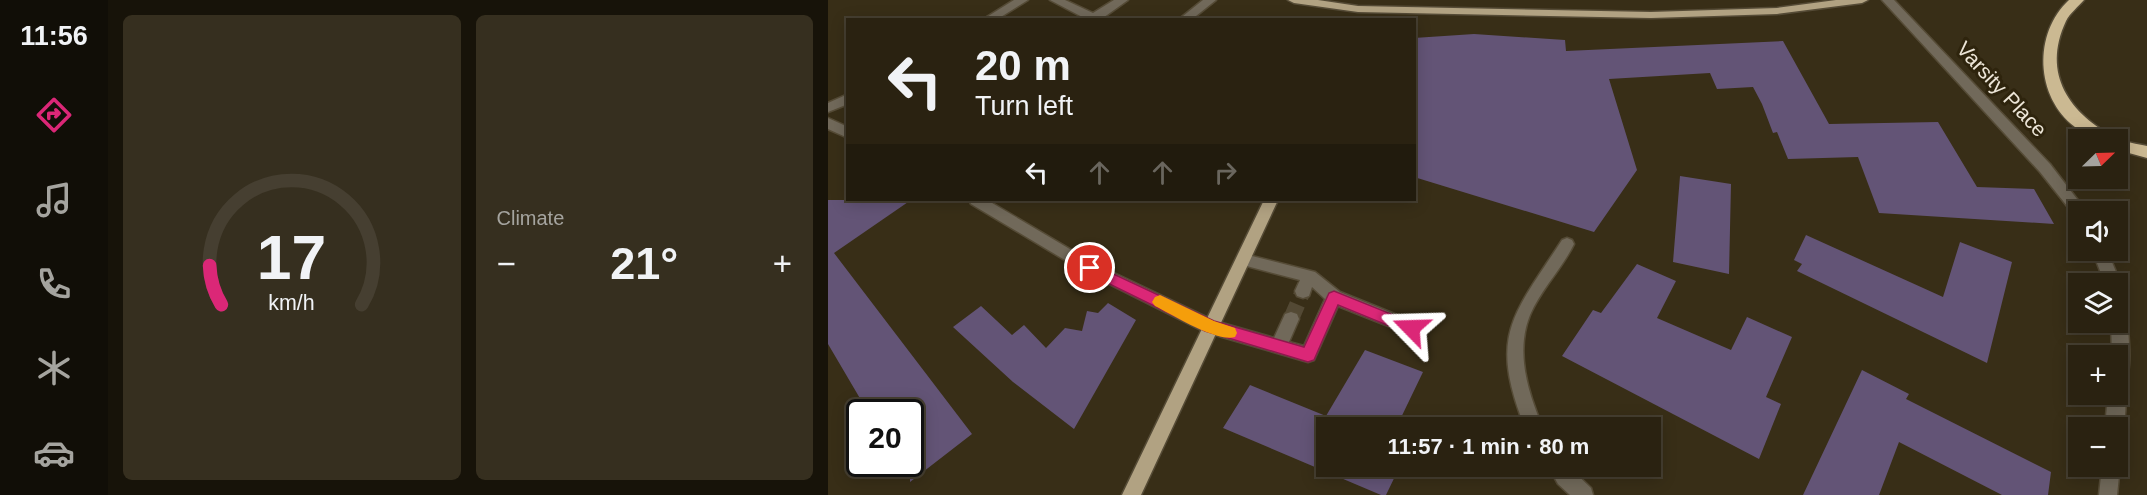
<!DOCTYPE html>
<html lang="en">
<head>
<meta charset="utf-8">
<style>
	body { margin:0; font-family:Helvetica,sans-serif; background:#362f1f; color:#f1f3f6; height:100vh; display:flex; flex-direction:column; font-size:22px; white-space:nowrap }
	* { box-sizing:border-box; margin:0 }
	p { font-size:20px; color:#a5a49f }
	.icon { flex:none; width:33px; height:33px; fill:none; stroke:currentColor; stroke-width:2; stroke-linecap:round; stroke-linejoin:round }
	.map { position:relative; flex:1; overflow:hidden }
	.panel { display:flex; flex-direction:column; gap:15px; padding:15px; background:#171309; width:720px }
	.panel>* { flex:none }
	.guide { position:absolute; left:18px; top:18px; width:570px; height:183px; border-radius:0px; box-shadow:0 3px 15px #0003,0 0 0 2px #463f31; background:#2a2211; color:#f1f3f6; overflow:hidden }
	.needle { width:39px; rotate:67deg }
	.fabs { position:absolute; left:1240px; top:129px; display:grid; gap:12px }
	.fabs a { display:grid; place-items:center; width:60px; height:60px; border-radius:0px; background:#2a2211; box-shadow:0 3px 15px #0003,0 0 0 2px #463f31; font-size:30px }
	.speed { position:absolute; left:18px; top:399px; display:flex; gap:12px; font-size:30px; font-weight:700; text-align:center }
	.speed>* { display:grid; place-content:center; width:78px; height:78px; border-radius:50%; background:#2a2211; box-shadow:0 3px 15px #0003,0 0 0 2px #463f31; line-height:1 }
	.speed .limit { border:3px solid #111; border-radius:9px; background:#fff; color:#111 }
	.pin { position:absolute; display:grid; place-items:center; width:51px; height:51px; color:#fff; margin:-26px; border:3px solid #fff; border-radius:50%; box-shadow:0 2px 6px #0007 }
	.me { position:absolute; width:66px; margin:-33px; rotate:292deg; stroke-linejoin:round; filter:drop-shadow(0 0 4px #0008) }
	.turn { display:flex; align-items:center; gap:21px; height:126px; padding:0 30px; font-size:27px }
	.turn .icon { width:78px; height:78px; stroke-width:2.5 }
	.turn b { display:block; font-size:42px; line-height:51px }
	.lanes { display:flex; align-items:center; height:57px; padding:0 30px; background:#0003; justify-content:center; gap:30px; direction:ltr }
	.lanes .off { opacity:.35 }
	.big { font-size:45px; font-weight:800; line-height:1.1 }
	.panel .widget { flex:1; display:flex; flex-direction:column; justify-content:center; gap:9px; min-width:0; padding:0 21px; border-radius:9px; background:#362f1f }
	.panel .dial { align-items:center; gap:0 }
	.dial svg { height:156px; overflow:visible; fill:none; stroke:#463f31; stroke-width:7; stroke-linecap:round; text-anchor:middle }
	.dial text { fill:#f1f3f6; stroke:none }
	.heat { display:flex; justify-content:space-between; align-items:center; font-size:33px; direction:ltr }
	.panel .tiles { flex:1; display:grid; gap:15px; grid-template-columns:repeat(2,1fr) }
	.trip { position:absolute; left:488px; top:417px; width:345px; height:60px; border-radius:0px; background:#2a2211; box-shadow:0 3px 15px #0003,0 0 0 2px #463f31; font-weight:800; line-height:60px; text-align:center }
	main { display:flex; flex:1; min-height:0 }
	.menu { display:flex; flex-direction:column; width:108px; justify-content:space-around; align-items:center; background:#110e07; color:#a5a49f }
	.menu .icon { width:42px; height:42px }
	.menu .active { color:#db2777 }
	.menu b { font-size:27px; color:#f1f3f6 }
	.map>svg:first-child { display:block }
	.building { fill:#635476 }
	.lines { fill:none; stroke-linecap:round; stroke-linejoin:round }
	.minor-tunnel { stroke:#534934; stroke-width:16; stroke-dasharray:16 8; stroke-linecap:butt }
	.minor-casing { stroke:#554b36; stroke-width:3 }
	.major-casing { stroke:#554b36; stroke-width:3 }
	.highway-casing { stroke:#554b36; stroke-width:3 }
	.minor { fill:#71695a; fill-rule:evenodd }
	.major { fill:#b1a282; fill-rule:evenodd }
	.highway { fill:#cbb992; fill-rule:evenodd }
	.route { fill:#db2777; stroke:#8e194d; stroke-width:1.5 }
	.slow { fill:#f59e0b }
	.labels { text-anchor:middle; dominant-baseline:central; stroke-width:6; stroke-linejoin:round; paint-order:stroke }
	.street-label { font-size:21px; fill:#ece5d7; stroke:#2e240d }
</style>
</head>
<body>
<main>
<nav class="menu">
<b>11:56</b>
<svg class="icon active" aria-label="directions" viewBox="0 0 24 24"><path d="M12 3l9 9-9 9-9-9zM9 14v-3h6M13 9l2 2-2 2"/></svg>
<svg class="icon" aria-label="music" viewBox="0 0 24 24"><path d="M9 18V5l10-2v13"/><circle cx="6" cy="18" r="3"/><circle cx="16" cy="16" r="3"/></svg>
<svg class="icon" aria-label="phone" viewBox="0 0 24 24"><path d="M5 4h4l2 5-3 2q2 4 5 5l2-3 5 2v4C11 20 4 13 5 4z"/></svg>
<svg class="icon" aria-label="climate" viewBox="0 0 24 24"><path d="M12 3v18M4 7l16 10M4 17L20 7"/></svg>
<svg class="icon" aria-label="car" viewBox="0 0 24 24"><path d="M5 17H2v-5l4-1 3-4h7l3 4 3 1v5h-3M9 17h6M6 11h13"/><circle cx="7" cy="17" r="2"/><circle cx="17" cy="17" r="2"/></svg>
</nav>
<section class="panel">
<div class="tiles">
<div class="widget dial"><svg viewBox="0 0 100 80">
<path d="M14 69A42 42 0 1 1 86 69"/>
<path d="M14 69A42 42 0 0 1 8 49" stroke="#db2777"/>
<text x="50" y="56" font-size="32" font-weight="700">17</text>
<text x="50" y="72" font-size="11">km/h</text>
</svg></div>
<div class="widget"><p>Climate</p>
<div class="heat"><a>−</a><b class="big">21°</b><a>+</a></div>
</div>
</div>
</section>
<div class="map">
<svg width="1319" height="495" viewBox="0 0 1319 495">
	<rect width="100%" height="100%" fill="#382e17"/>
	<!-- building -->
	<path class="building" d="M646,34l91,6 1,11 217,-10 46,83 109,-2 39,65 57,2 20,35 -175,-11 -21,-56 -70,2 -11,-27 -4,1 -11,-29 -9,-17 -36,2 -7,-16 -101,6 28,91 -43,62 -180,-55v-139z
		M852,176l51,8 -2,90 -56,-12z
		M0,200h83l-77,53 138,181 -62,48v-70h-42l-40,-68z
		M978,235l137,62 17,-55 52,20 -25,101 -190,-92 5,-7 -8,-4z
		M809,264l39,17 -19,37 74,32 16,-33 45,20 -26,60 15,7 -22,55 -197,-103 31,-46 8,3z
		M280,303l28,17 -62,109 -61,-47 -60,-55 28,-21 31,29 12,-10 22,23 19,-20 17,3 5,-20 11,2z
		M537,350l58,22 -27,56h-70v38h74l-14,29h-5l-158,-67 27,-43 76,31z
		M1034,370l47,24 -3,5 145,73 -3,23h-46l-103,-53 -20,53h-76z"/>
	<g class="lines">
		<!-- minor-tunnel -->
		<path class="minor-tunnel" d="M463,319l12,-28"/>
		<!-- minor casing -->
		<g class="minor-casing">
			<path id="minor" d="M186,0h14l-32,20h-14z
				M222,0h15l28,13 21,-13h14l-28,20h-12z
				M375,0h13l-25,20h-13z
				M1054,0h12l156,164 37,48h-8v5l-4,-1 -35,-44z
				M20,94v10l-20,8v-9z
				M0,118l20,9v11l-20,-9z
				M141,200h18l108,64 120,57 59,17 11,-24 6,-2 6,2 2,5 -10,23 15,4 21,-47 -13,-12 -3,9 -6,2 -6,-2 -2,-5 5,-11 -61,-16 -3,-4 3,-4 5,-2 71,18 25,20 77,31 2,5 -2,5 -6,2 -73,-29 -24,54 -6,2 -103,-30 -120,-60 -114,-68z
				M739,238l5,2 2,4c-12,25 -33,45 -44,71 -15,37 -2,78 13,113h-18c-37,-94 -12,-112 37,-188z
				M1264,250h15l14,34 -2,5 -1,-5h-13z
				M1290,298l6,2 2,5c1,20 9,68 -4,83 6,10 4,39 -4,47v-7h-13l3,-34h10v-38h-6l-1,-34h7z
				M1290,461l2,5 -3,29h-18l3,-29h16z
				M720,466h20l23,22 2,7h-23l-12,-11z"/>
		</g>
		<!-- major casing -->
		<g class="major-casing">
			<path id="major" d="M460,0h30l40,6 293,6 126,-4 59,-8h32l-6,3 -85,11 -126,4 -293,-6 -64,-9z
				M436,200h14l-137,295h-19z"/>
		</g>
		<!-- highway casing -->
		<g class="highway-casing">
			<path id="highway" d="M1241,0h15c-6,7 -14,13 -18,21 -25,53 4,93 50,117 8,4 22,6 31,8v12l-29,-8v-10c-7,0 -17,1 -23,-1 -7,-1 -15,-8 -20,-12 -40,-30 -42,-94 -6,-127z"/>
		</g>
		<!-- minor -->
		<use href="#minor" class="minor"/>
		<!-- major -->
		<use href="#major" class="major"/>
		<!-- highway -->
		<use href="#highway" class="highway"/>
	</g>
	<!-- route -->
	<path class="route" d="M262,263l124,58 90,26 25,-54 5,-2 82,33 2,4 -2,5 -5,2 -73,-30 -24,55 -6,2 -103,-31 -120,-59 -2,-4 2,-4z"/>
	<!-- slow -->
	<path class="slow" d="M332,295l54,26 21,7 2,5 -2,4c-17,6 -64,-23 -80,-31l-3,-4 3,-5z"/>
	<g class="labels">
		<!-- street labels -->
		<g class="street-label">
			<text transform="translate(1174 89) rotate(47)">Varsity Place</text>
		</g>
	</g>
</svg>
<div class="fabs">
<a><svg class="needle" viewBox="-14 -14 28 28"><path d="M0-13l5 13h-10z" fill="#e53935"/><path d="M0 13l5-13h-10z" fill="#a5a49f"/></svg></a>
<a><svg class="icon" aria-label="sound" viewBox="0 0 24 24"><path d="M4 9h4l5-4v14l-5-4H4zM17 9q2 3 0 6"/></svg></a>
<a><svg class="icon" aria-label="layers" viewBox="0 0 24 24"><path d="M12 4l9 5-9 5-9-5zM3 14l9 5 9-5"/></svg></a>
<a>+</a>
<a>−</a>
</div>
<div class="speed"><div class="limit">20</div></div>
<div class="pin" style="left:262px;top:268px;background:#d93025"><svg class="icon" aria-label="arrive" viewBox="0 0 24 24"><path d="M6 21V4h12l-3 4 3 4H6"/></svg></div>
<svg class="me" style="left:583px;top:328px" viewBox="-20 -20 40 40"><path d="M0-17L14 15 0 8-14 15z" fill="#db2777" stroke="#fff" stroke-width="4"/></svg>
<div class="trip">11:57 · 1 min · 80 m</div>
<div class="guide">
<div class="turn"><svg class="icon" aria-label="left" viewBox="0 0 24 24"><path d="M17 20v-9H6M10 6l-5 5 5 5"/></svg><div><b>20 m</b>Turn left</div></div>
<div class="lanes"><svg class="icon" aria-label="left" viewBox="0 0 24 24"><path d="M17 20v-9H6M10 6l-5 5 5 5"/></svg><svg class="icon off" aria-label="ahead" viewBox="0 0 24 24"><path d="M12 20V5M6 11l6-6 6 6"/></svg><svg class="icon off" aria-label="ahead" viewBox="0 0 24 24"><path d="M12 20V5M6 11l6-6 6 6"/></svg><svg class="icon off" aria-label="right" viewBox="0 0 24 24"><path d="M7 20v-9h11M14 6l5 5-5 5"/></svg></div>
</div>
</div>
</main>
</body>
</html>
